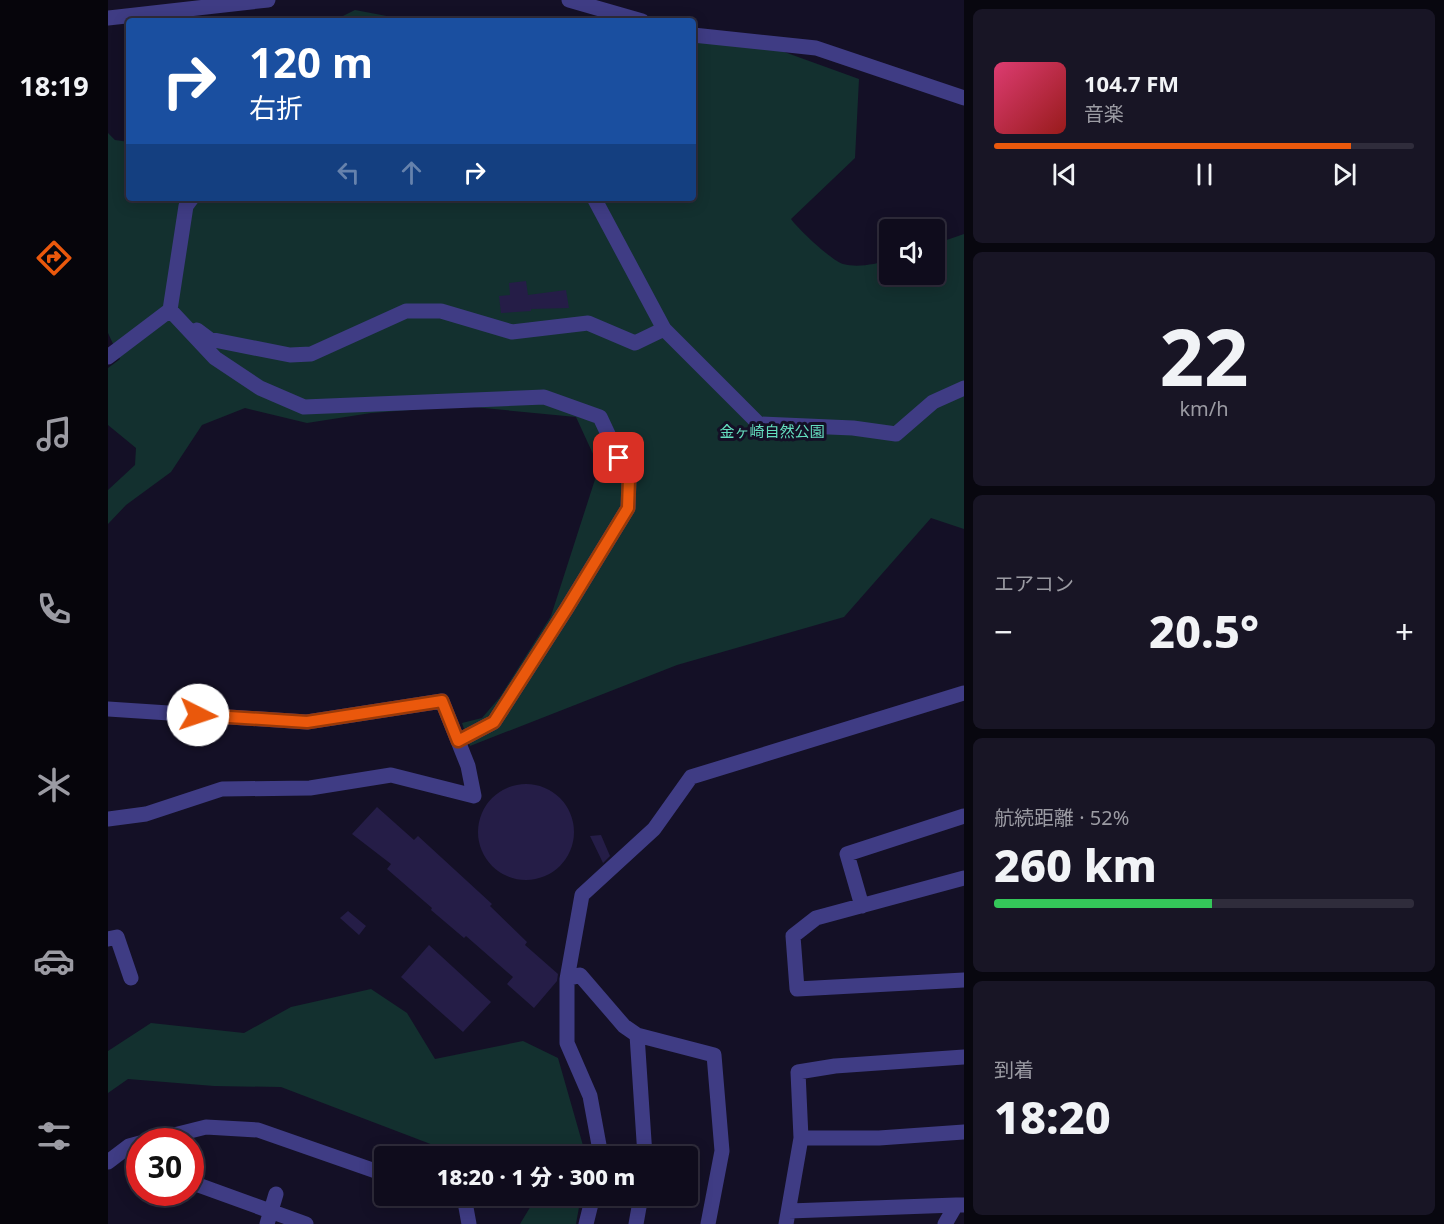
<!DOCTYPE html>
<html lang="ja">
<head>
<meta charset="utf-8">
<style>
	body { margin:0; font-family:"Noto Sans","Noto Sans JP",sans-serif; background:#181525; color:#f1f3f6; height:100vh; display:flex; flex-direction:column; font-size:22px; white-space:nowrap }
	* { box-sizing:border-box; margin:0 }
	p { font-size:20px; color:#9b9ba3 }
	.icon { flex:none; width:33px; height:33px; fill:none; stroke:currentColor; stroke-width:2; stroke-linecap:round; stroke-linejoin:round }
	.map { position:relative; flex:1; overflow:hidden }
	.drawer { display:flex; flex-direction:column; gap:9px; padding:9px; background:#08070f; width:480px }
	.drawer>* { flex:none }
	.hud { position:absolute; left:18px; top:18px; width:570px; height:183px; border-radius:6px; box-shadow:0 3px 15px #0003,0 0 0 2px #2f2c3b; background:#1a4fa0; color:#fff; overflow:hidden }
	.tools { position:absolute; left:771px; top:219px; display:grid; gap:12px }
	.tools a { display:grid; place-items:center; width:66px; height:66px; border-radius:6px; background:#0f0c1c; box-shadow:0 3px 15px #0003,0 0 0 2px #2f2c3b; font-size:30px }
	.speed { position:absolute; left:18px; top:1128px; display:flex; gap:12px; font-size:30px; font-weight:700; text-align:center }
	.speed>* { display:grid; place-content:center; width:78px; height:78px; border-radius:50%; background:#0f0c1c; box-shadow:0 3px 15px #0003,0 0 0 2px #2f2c3b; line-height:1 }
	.speed .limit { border:9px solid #d22; background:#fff; color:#111 }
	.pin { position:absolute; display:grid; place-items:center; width:51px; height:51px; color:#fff; margin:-26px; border-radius:12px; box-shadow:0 3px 9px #0006 }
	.me { position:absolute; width:66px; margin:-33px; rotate:94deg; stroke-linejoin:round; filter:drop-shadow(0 0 4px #0008) }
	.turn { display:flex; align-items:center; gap:21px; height:126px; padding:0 24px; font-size:27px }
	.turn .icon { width:78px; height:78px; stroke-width:2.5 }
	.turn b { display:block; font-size:42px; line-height:51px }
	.lanes { display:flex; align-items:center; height:57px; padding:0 24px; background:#0003; justify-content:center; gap:30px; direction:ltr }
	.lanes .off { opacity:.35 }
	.big { font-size:45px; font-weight:800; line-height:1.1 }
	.drawer .tile { flex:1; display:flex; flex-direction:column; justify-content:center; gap:9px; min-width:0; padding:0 21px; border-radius:9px; background:#181525 }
	.drawer .dial { align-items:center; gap:0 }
	.dial b { font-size:78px; line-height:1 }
	.song { display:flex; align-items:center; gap:18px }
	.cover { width:72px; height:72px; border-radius:9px; background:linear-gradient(135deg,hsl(340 70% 55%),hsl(0 70% 35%)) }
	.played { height:6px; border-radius:3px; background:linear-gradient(90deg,#ea580c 85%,#2f2c3b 85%) }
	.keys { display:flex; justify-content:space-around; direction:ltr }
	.heat { display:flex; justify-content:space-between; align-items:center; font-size:33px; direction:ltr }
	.charge { height:9px; border-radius:4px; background:linear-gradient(90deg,#34c759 52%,#2f2c3b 0) }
	.trip { position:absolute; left:266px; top:1146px; width:324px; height:60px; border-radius:6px; background:#0f0c1c; box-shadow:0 3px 15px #0003,0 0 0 2px #2f2c3b; font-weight:800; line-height:60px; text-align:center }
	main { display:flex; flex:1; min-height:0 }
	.tab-bar { display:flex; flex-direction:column; width:108px; justify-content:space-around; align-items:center; background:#06050b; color:#9b9ba3 }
	.tab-bar .icon { width:42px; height:42px }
	.tab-bar .current { color:#ea580c }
	.tab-bar b { font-size:27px; color:#f1f3f6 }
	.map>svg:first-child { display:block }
	.green { fill:#13302f }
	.building { fill:#251d47 }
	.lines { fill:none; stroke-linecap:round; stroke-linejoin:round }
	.minor { stroke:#3f3c84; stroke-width:15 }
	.route-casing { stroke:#983908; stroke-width:15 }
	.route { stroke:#ea580c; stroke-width:10 }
	.labels { text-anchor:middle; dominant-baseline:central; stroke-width:6; stroke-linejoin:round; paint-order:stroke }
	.park-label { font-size:15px; fill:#64ddbe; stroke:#141026 }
</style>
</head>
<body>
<main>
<nav class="tab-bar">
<b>18:19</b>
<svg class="icon current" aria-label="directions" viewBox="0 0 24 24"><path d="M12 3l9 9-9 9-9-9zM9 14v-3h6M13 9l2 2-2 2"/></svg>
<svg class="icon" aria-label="music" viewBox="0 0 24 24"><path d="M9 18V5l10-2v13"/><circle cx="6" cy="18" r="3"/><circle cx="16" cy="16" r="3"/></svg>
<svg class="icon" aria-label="phone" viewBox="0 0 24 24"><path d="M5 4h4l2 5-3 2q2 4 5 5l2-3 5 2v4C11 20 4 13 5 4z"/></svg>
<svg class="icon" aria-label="climate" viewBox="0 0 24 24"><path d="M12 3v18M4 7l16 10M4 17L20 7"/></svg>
<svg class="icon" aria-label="car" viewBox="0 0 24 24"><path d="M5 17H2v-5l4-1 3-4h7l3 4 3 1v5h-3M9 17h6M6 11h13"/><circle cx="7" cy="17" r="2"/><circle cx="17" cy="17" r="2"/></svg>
<svg class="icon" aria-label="filters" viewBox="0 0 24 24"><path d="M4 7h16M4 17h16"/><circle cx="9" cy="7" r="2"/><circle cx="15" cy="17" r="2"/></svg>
</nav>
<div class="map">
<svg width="856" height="1224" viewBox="0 0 856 1224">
	<rect width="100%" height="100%" fill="#141026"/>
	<!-- green -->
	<path class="green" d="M247,10l58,11h-80z
		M585,39l83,10 83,30 -4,79 -64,61c7,10 41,42 52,45 15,4 33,0 46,-4l1,14h44l1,-30 29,-10v295l-33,-11 -87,99 -167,48 -207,81 -8,-23 20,-5 18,-21 51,-81 48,-149 -23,-50 -113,-11 -92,7 -64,10 -62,-15 -43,17 -31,47 -45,33 -18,19v-34l27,-25 1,-17 -28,-23v-57l12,-9 -12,-26v-200l7,7 14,2v56h564z
		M263,989l36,24 28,46 88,-18 35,17 28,98h-124l-181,-69 -67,-1 -86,-7 -20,14v-42l43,-28 93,10 47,-26z
		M416,1196h57l-5,28h-56l12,-20z"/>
	<!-- building -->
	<path class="building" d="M418,281l2,14 38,-5 3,18 -38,1v2l-30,2 -2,-17 11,-1 -1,-12z
		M370 832a48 48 0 1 1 96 0a48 48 0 1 1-96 0Z
		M269,807l37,33 4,-4 74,68 -2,2 37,36 -2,3 33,29 -1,7 -23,27 -27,-24 6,-7 -47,-41 -2,2 -33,-28 1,-2 -45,-39 4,-5 -39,-30z
		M493,835l9,21 -7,7 -13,-27z
		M240,911l18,15 -7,9 -19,-17z
		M321,945l62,57 -28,30 -62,-55z"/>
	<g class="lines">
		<!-- minor -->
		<path class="minor" d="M461,0l73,21
			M0,18l160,-18
			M585,35l123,13 148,50
			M62,310l45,48 45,30 44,19 240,-10 56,20 29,62 -1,29 -61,100 -73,114 -36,19
			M556,329l95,95 94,4 43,6 37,-32 31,-14
			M89,330l12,9 81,16 21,-1 95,-43h35l71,21 76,-9 47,20 29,-14 -70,-131
			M0,357l62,-47 16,-104 6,-8
			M0,709l199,13 135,-21 26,65 6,30 -83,-21 -81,13 -88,1 -76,25 -38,5
			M856,878l-148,40 -23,18 4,53 167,-9
			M754,906l-15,-52 117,-38
			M0,939l9,-2 14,41
			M459,979l13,-4 44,51 13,9
			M693,1138h78l85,-6
			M38,1142l60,-15 52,3 126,44
			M493,1156l-11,-60 -23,-53v-64l15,-84 72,-66 37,-52 273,-84
			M537,1156l-8,-121 77,20 8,96 -14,73
			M0,1162l21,-16 11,-3
			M82,1182l116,42
			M338,1196l19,6 4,22
			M681,1211l167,-6
			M159,1224l9,-30
			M478,1224l7,-28
			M528,1224l5,-28
			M678,1224l15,-86 -3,-66 37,-6 129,-9
			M837,1224l11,-19h8"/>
	</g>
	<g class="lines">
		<!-- route casing -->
		<g class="route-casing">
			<path id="route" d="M90,715l109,7 135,-21 16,40 36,-19 73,-114 61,-100 1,-29 -10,-21"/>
		</g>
		<!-- route -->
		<use href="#route" class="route"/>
	</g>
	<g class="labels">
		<!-- park labels -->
		<g class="park-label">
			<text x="664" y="431">金ヶ崎自然公園</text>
		</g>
	</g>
</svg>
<div class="tools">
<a><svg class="icon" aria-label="sound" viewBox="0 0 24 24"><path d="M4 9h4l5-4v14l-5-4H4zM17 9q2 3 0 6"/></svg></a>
</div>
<div class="speed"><div class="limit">30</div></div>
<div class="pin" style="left:511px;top:458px;background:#d93025"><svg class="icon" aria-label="arrive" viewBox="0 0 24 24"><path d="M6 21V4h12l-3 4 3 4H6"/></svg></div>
<svg class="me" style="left:90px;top:715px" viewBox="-20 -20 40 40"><circle r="19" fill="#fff"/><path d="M0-13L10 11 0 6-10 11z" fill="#ea580c"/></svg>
<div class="trip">18:20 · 1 分 · 300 m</div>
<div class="hud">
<div class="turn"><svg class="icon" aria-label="right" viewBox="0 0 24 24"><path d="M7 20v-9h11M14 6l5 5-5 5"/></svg><div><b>120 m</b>右折</div></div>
<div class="lanes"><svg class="icon off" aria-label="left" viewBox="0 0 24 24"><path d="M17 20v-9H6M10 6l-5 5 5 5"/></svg><svg class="icon off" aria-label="ahead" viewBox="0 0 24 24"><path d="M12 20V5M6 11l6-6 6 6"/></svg><svg class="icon" aria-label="right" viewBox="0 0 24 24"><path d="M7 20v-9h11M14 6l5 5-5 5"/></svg></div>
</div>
</div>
<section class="drawer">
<div class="tile">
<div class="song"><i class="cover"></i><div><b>104.7 FM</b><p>音楽</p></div></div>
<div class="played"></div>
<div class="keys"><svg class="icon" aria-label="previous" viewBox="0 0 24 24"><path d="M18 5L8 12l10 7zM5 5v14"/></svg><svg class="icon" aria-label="pause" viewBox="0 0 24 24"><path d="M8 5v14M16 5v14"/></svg><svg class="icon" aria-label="next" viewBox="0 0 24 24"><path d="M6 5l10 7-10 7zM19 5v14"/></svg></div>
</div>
<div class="tile dial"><b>22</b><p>km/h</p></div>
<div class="tile"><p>エアコン</p>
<div class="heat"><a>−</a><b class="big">20.5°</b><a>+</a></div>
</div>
<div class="tile"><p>航続距離 · 52%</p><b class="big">260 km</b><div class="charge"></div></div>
<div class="tile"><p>到着</p><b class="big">18:20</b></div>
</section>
</main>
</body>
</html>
